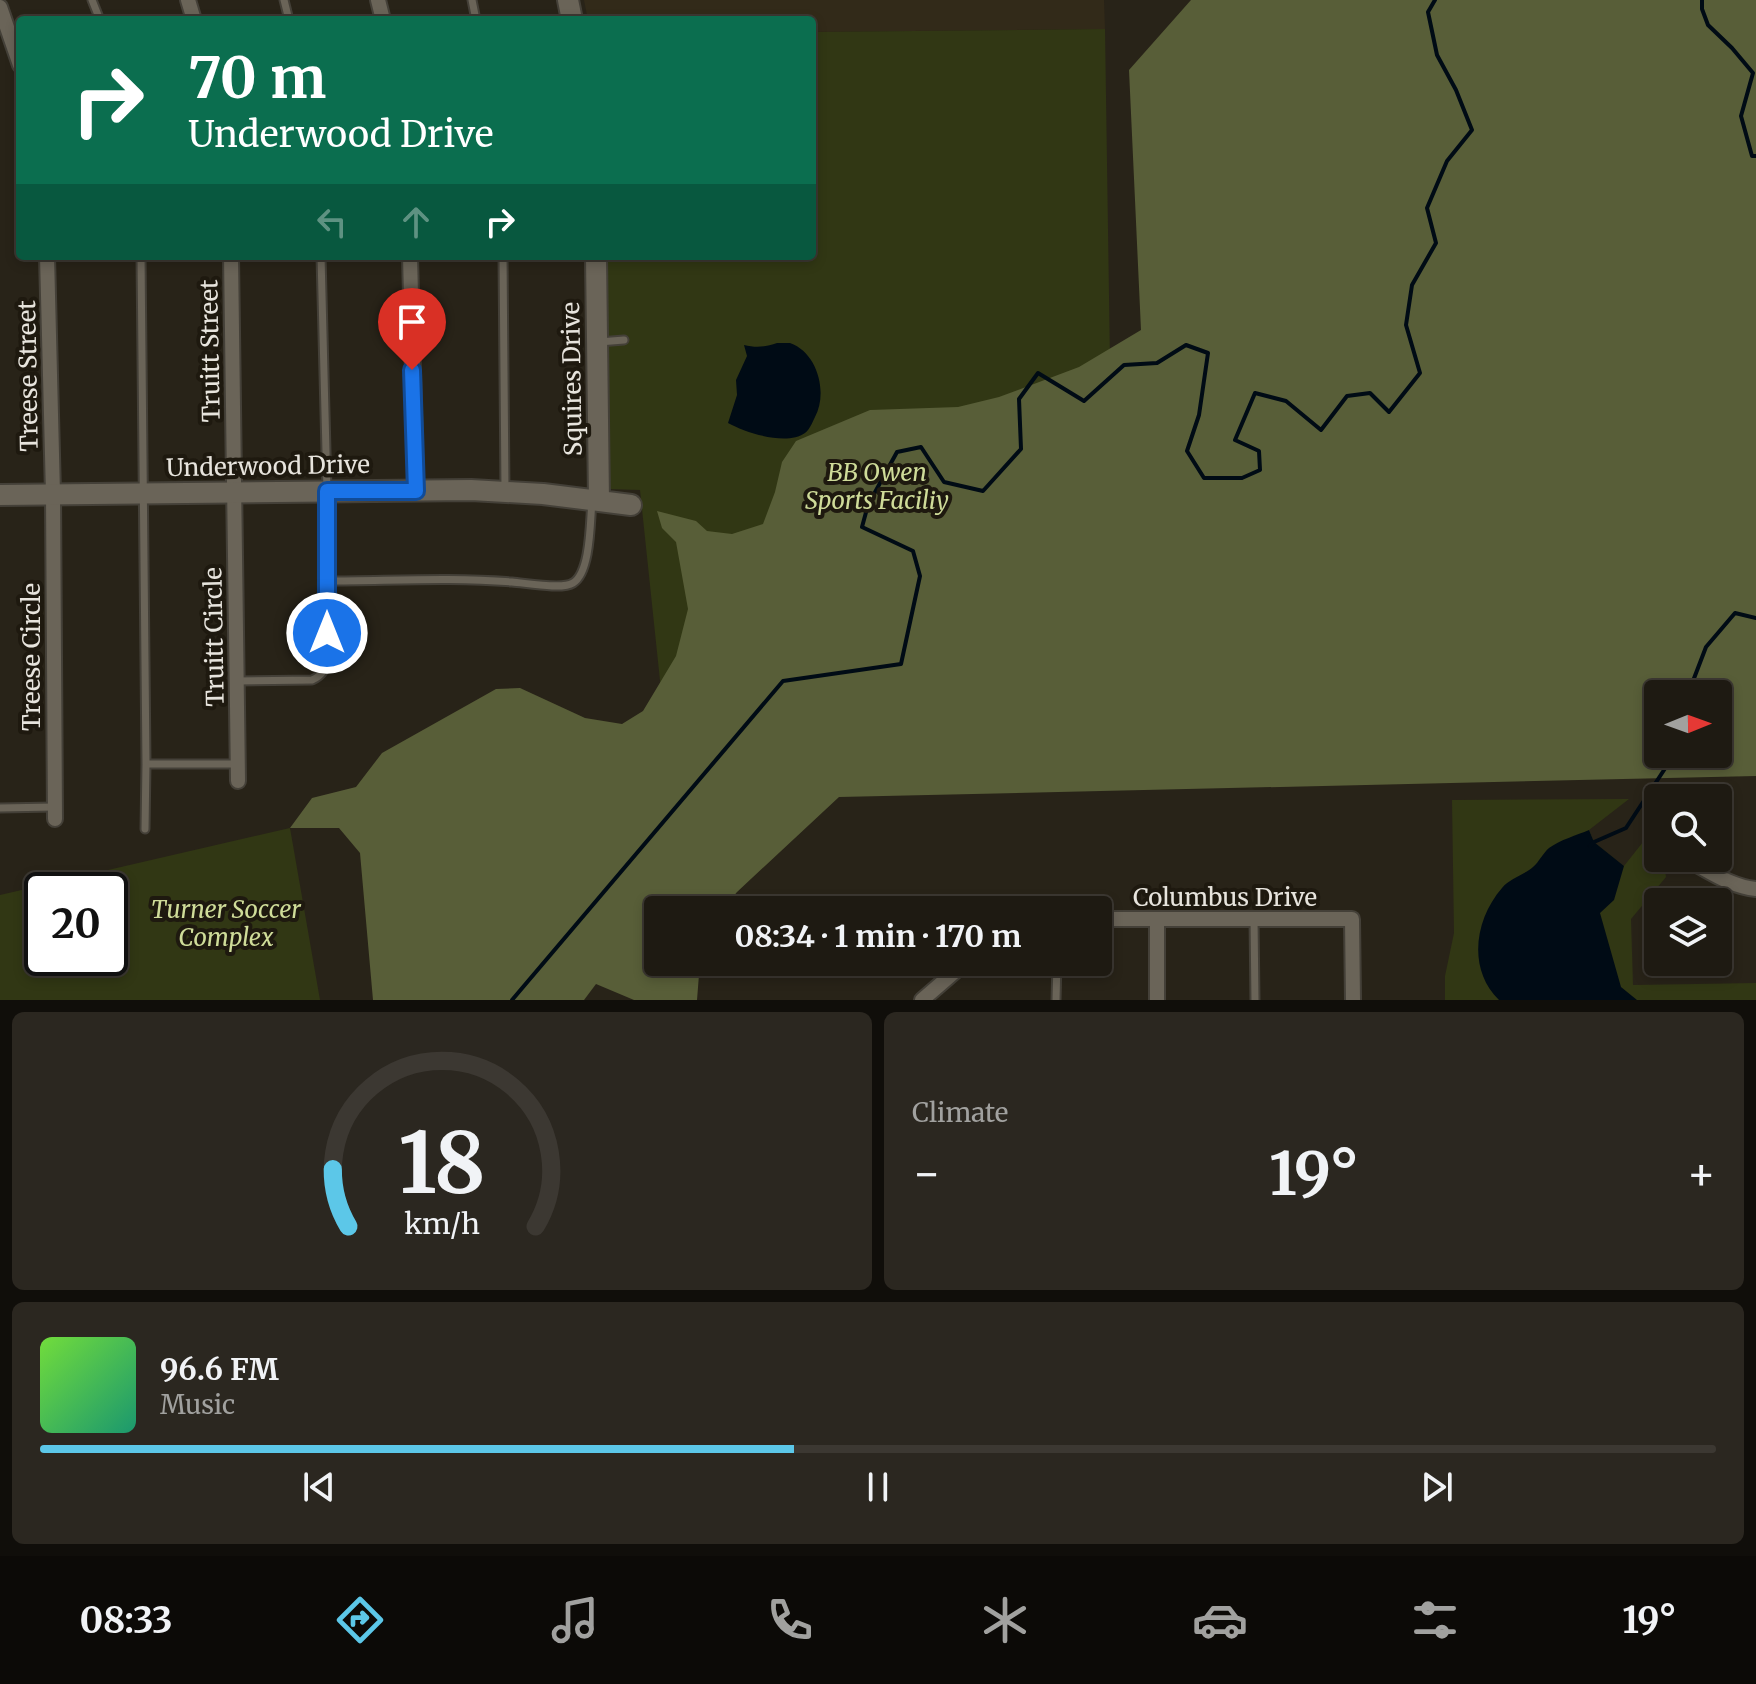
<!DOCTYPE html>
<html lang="en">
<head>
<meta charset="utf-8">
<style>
	body { margin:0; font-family:Merriweather,serif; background:#2b2720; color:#f1f3f6; height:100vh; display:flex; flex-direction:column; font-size:30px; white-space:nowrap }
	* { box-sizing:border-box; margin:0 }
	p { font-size:26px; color:#a1a19f }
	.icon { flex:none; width:44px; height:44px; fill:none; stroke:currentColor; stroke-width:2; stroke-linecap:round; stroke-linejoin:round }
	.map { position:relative; height:1000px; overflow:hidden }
	.sheet { display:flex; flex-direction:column; gap:12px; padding:12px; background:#100e0a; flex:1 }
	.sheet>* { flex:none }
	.hud { position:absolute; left:16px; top:16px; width:800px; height:244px; border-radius:8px; box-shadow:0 4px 12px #0003,0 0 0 2px #3c3832; background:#0b6e4f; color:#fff; overflow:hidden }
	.needle { width:52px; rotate:89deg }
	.controls { position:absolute; left:1644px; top:680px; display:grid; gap:16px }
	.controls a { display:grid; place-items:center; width:88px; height:88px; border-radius:8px; background:#1e1a12; box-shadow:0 4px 12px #0003,0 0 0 2px #3c3832; font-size:40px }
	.speed { position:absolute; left:24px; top:872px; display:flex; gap:16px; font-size:40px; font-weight:700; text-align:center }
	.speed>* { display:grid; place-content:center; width:104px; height:104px; border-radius:50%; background:#1e1a12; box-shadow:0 4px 12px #0003,0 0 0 2px #3c3832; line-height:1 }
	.speed .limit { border:4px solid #111; border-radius:12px; background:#fff; color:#111 }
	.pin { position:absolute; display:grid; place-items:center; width:68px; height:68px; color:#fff; margin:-82px -34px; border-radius:50% 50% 50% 0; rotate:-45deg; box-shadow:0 0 8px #0007 }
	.pin .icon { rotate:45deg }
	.me { position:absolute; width:88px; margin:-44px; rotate:0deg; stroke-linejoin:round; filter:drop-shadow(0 0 6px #0008) }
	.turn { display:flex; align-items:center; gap:28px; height:168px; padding:0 40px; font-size:36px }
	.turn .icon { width:104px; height:104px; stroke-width:2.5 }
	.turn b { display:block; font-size:56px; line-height:68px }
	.lanes { display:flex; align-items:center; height:76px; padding:0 40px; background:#0003; justify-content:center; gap:40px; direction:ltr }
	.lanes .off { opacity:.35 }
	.big { font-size:60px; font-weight:700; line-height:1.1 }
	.sheet .widget { flex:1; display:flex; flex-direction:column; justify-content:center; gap:12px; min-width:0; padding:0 28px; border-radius:12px; background:#2b2720 }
	.sheet .dial { align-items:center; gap:0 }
	.dial svg { height:208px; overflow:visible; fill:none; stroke:#3c3832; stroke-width:7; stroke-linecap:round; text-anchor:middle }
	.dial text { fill:#f1f3f6; stroke:none }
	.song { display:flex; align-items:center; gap:24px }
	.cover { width:96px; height:96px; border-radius:12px; background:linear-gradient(135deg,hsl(100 70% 55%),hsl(160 70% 35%)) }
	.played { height:8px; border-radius:4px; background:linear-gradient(90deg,#5cc7e8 45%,#3c3832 45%) }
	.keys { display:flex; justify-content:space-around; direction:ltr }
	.heat { display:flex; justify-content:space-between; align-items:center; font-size:44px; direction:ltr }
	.sheet .tiles { flex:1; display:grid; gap:12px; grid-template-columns:1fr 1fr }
	.widget:last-child { grid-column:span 2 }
	.trip { position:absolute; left:644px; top:896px; width:468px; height:80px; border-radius:8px; background:#1e1a12; box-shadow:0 4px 12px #0003,0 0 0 2px #3c3832; font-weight:700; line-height:80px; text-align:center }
	.tab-bar { display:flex; height:128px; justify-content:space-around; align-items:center; background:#0c0a07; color:#a1a19f }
	.tab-bar .icon { width:56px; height:56px }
	.tab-bar .selected { color:#5cc7e8 }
	.tab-bar b { font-size:36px; color:#f1f3f6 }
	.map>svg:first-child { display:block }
	.built { fill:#322a19 }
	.green { fill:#313714; fill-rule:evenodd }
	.forest { fill:#585e38; fill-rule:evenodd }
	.water { fill:#000b15 }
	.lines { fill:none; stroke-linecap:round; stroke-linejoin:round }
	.stream { stroke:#000b15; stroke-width:4 }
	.lane-casing { stroke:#444038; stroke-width:11 }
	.street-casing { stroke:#444038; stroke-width:18 }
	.secondary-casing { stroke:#444038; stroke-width:24 }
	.lane { stroke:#6a6458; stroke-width:7 }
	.street { stroke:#6a6458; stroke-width:14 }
	.secondary { stroke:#6a6458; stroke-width:20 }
	.route-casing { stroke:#114b97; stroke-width:20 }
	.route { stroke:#1a73e8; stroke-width:14 }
	.labels { text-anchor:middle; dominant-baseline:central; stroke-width:8; stroke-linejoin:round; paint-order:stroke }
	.street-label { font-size:24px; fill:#e7e4dd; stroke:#1e190f }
	.park-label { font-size:24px; font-style:italic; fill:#cfdc99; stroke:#1e190f }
</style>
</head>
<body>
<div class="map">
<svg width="1756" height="1000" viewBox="0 0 1756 1000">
	<rect width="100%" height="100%" fill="#282318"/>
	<!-- built -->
	<path class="built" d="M584,0h520l1,29 -293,3v-12h-224z"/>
	<!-- green -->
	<path class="green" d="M1105,29l11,732 -447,5 -29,-276 -33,-1 -8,-233h213v-224z
		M1629,799l-40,31 5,12 30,24 34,-43v35h12l-5,12 1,7 -35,42 2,66 123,-2v17h-311v-24l9,-43 -2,-133z
		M290,828l30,172h-320v-105zM42,890h68v68h-68z"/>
	<!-- forest -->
	<path class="forest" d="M1191,0h565v776l-917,21 -102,95 -15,18h-64v52h42l-3,38h-63l-38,-16 -12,16h-211l-13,-147 -21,-25h-49l22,-30 44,-11 26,-34 114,-64 24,-1 65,30 37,6 21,-13 33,-55 12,-47 -12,-67 -14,-14 -5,-17 39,10 11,10 25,3 31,-10 12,-32 7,-30 14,-21 74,-31 88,-3 41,-10 80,-30 62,-37 -12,-260zM1658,694h60v60h-60z"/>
	<!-- water -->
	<path class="water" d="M777,343c2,0 11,0 13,0 28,10 38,50 25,74 -3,6 -5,12 -10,16 -18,13 -59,0 -77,-10l9,-28 -1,-15 11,-24 -3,-11c12,3 22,2 33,-2z
		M1589,830l5,12 30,24 -10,34 -14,13 21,74 16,13h-138c-32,-31 -24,-81 3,-112 8,-10 22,-13 31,-21 6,-5 10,-14 16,-19 11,-8 28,-13 40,-18z"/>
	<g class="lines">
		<!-- stream -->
		<path class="stream" d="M1702,0v9l6,16 24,23 21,25 -12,43 11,40h4
			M1688,694l18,-47 29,-34 21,5
			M1590,846l4,-4 32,-14 40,-61 4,-13
			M512,1000l271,-319 118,-17 19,-88 -7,-25 -51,-24 6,-22 29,-53 24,-5 23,35 39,9 38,-42 -2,-50 19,-26 46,28 40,-36 33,-2 29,-18 22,8 -9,62 -12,36 17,27h38l18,-8 -1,-19 -24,-11 20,-47 31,8 35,29 26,-34 23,-3 19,19 31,-39 -14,-48 6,-40 24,-42 -9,-35 20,-47 25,-31 -16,-40 -19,-35 -9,-43 7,-12"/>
		<!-- lane casing -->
		<g class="lane-casing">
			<path id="lane" d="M92,0l8,20
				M284,0l5,20
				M472,0l4,20
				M141,256l5,508 -1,65
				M503,256l2,234
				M599,342l25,-2
				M327,581c61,0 124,-4 185,1 14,1 50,8 61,1 18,-11 17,-62 19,-82
				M237,681l75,-1c11,-5 13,-10 15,-22v-167l-6,-235
				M146,764h91
				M0,808l54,-1
				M1254,919l1,81
				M1056,1000l1,-38"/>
		</g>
		<!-- street casing -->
		<g class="street-casing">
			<path id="street" d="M188,0l6,20
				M378,0l5,20
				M0,7l20,58
				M47,256l6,238 2,325
				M231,256l7,525
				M410,256l6,235
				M1692,862c20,11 41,25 64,27
				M1098,919h254l1,81
				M1157,920v80
				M922,1000l44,-38"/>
		</g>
		<!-- secondary casing -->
		<g class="secondary-casing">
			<path id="secondary" d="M568,0l4,20
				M596,256l3,245
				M0,495l471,-5 72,4 88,11"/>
		</g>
		<!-- lane -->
		<use href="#lane" class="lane"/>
		<!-- street -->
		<use href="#street" class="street"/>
		<!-- secondary -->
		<use href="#secondary" class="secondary"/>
	</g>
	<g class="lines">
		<!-- route casing -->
		<g class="route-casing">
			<path id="route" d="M327,633v-142h89l-4,-121"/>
		</g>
		<!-- route -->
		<use href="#route" class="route"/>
	</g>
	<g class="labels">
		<!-- street labels -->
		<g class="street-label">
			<text transform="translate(210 351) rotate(-91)">Truitt Street</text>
			<text transform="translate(28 376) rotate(-91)">Treese Street</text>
			<text transform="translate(572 379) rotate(-91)">Squires Drive</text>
			<text transform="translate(268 466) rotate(-1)">Underwood Drive</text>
			<text transform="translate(214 637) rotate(-91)">Truitt Circle</text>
			<text transform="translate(31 657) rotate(-90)">Treese Circle</text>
			<text x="1225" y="897">Columbus Drive</text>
		</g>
		<!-- park labels -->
		<g class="park-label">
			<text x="877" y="472">BB Owen<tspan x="877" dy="28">Sports Faciliy</tspan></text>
			<text x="226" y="909">Turner Soccer<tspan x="226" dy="28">Complex</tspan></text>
		</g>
	</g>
</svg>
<div class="controls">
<a><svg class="needle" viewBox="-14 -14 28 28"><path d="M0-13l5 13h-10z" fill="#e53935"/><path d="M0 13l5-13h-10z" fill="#a1a19f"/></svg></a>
<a><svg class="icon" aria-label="search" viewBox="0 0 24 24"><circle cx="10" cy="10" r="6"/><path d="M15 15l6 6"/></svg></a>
<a><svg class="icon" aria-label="layers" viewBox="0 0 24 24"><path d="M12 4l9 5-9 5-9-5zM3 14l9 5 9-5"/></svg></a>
</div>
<div class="speed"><div class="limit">20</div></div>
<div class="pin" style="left:412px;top:370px;background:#d93025"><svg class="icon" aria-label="arrive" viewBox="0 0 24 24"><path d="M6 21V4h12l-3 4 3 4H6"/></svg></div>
<svg class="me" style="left:327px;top:633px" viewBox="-20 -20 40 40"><circle r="17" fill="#1a73e8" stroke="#fff" stroke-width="3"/><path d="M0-11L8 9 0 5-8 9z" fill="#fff"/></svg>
<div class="trip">08:34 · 1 min · 170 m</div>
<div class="hud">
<div class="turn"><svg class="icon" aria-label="right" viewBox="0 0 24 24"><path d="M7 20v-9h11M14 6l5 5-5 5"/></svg><div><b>70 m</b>Underwood Drive</div></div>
<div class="lanes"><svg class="icon off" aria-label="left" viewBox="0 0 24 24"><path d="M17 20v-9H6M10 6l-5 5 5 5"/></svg><svg class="icon off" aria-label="ahead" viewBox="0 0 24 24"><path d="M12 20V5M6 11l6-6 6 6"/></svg><svg class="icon" aria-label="right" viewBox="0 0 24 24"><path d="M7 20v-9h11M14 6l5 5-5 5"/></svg></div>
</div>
</div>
<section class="sheet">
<div class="tiles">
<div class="widget dial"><svg viewBox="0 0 100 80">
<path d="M14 69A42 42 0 1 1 86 69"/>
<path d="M14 69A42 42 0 0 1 8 47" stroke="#5cc7e8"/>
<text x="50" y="56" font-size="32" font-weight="700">18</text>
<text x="50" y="72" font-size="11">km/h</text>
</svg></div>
<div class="widget"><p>Climate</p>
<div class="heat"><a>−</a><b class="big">19°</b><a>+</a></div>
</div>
<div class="widget">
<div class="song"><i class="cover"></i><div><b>96.6 FM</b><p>Music</p></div></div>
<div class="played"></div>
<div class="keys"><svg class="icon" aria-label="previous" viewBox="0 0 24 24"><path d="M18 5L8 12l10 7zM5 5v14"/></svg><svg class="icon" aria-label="pause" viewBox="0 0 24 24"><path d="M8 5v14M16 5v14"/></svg><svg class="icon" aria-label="next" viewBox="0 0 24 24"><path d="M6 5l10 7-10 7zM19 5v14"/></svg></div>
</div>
</div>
</section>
<nav class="tab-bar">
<b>08:33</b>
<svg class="icon selected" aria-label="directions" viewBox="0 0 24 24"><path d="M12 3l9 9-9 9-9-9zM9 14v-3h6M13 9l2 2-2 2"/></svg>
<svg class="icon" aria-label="music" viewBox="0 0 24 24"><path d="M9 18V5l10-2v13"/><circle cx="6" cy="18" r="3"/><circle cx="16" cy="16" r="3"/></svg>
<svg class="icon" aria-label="phone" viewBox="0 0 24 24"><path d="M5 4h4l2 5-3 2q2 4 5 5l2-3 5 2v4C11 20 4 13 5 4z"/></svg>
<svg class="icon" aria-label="climate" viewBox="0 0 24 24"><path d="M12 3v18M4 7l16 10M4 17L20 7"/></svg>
<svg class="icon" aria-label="car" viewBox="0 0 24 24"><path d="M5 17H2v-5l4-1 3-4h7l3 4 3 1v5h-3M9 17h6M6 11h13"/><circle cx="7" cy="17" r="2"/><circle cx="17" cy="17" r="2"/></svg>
<svg class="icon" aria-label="filters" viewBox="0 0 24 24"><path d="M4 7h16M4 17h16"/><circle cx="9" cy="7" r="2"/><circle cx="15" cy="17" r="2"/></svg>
<b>19°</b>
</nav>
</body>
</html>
